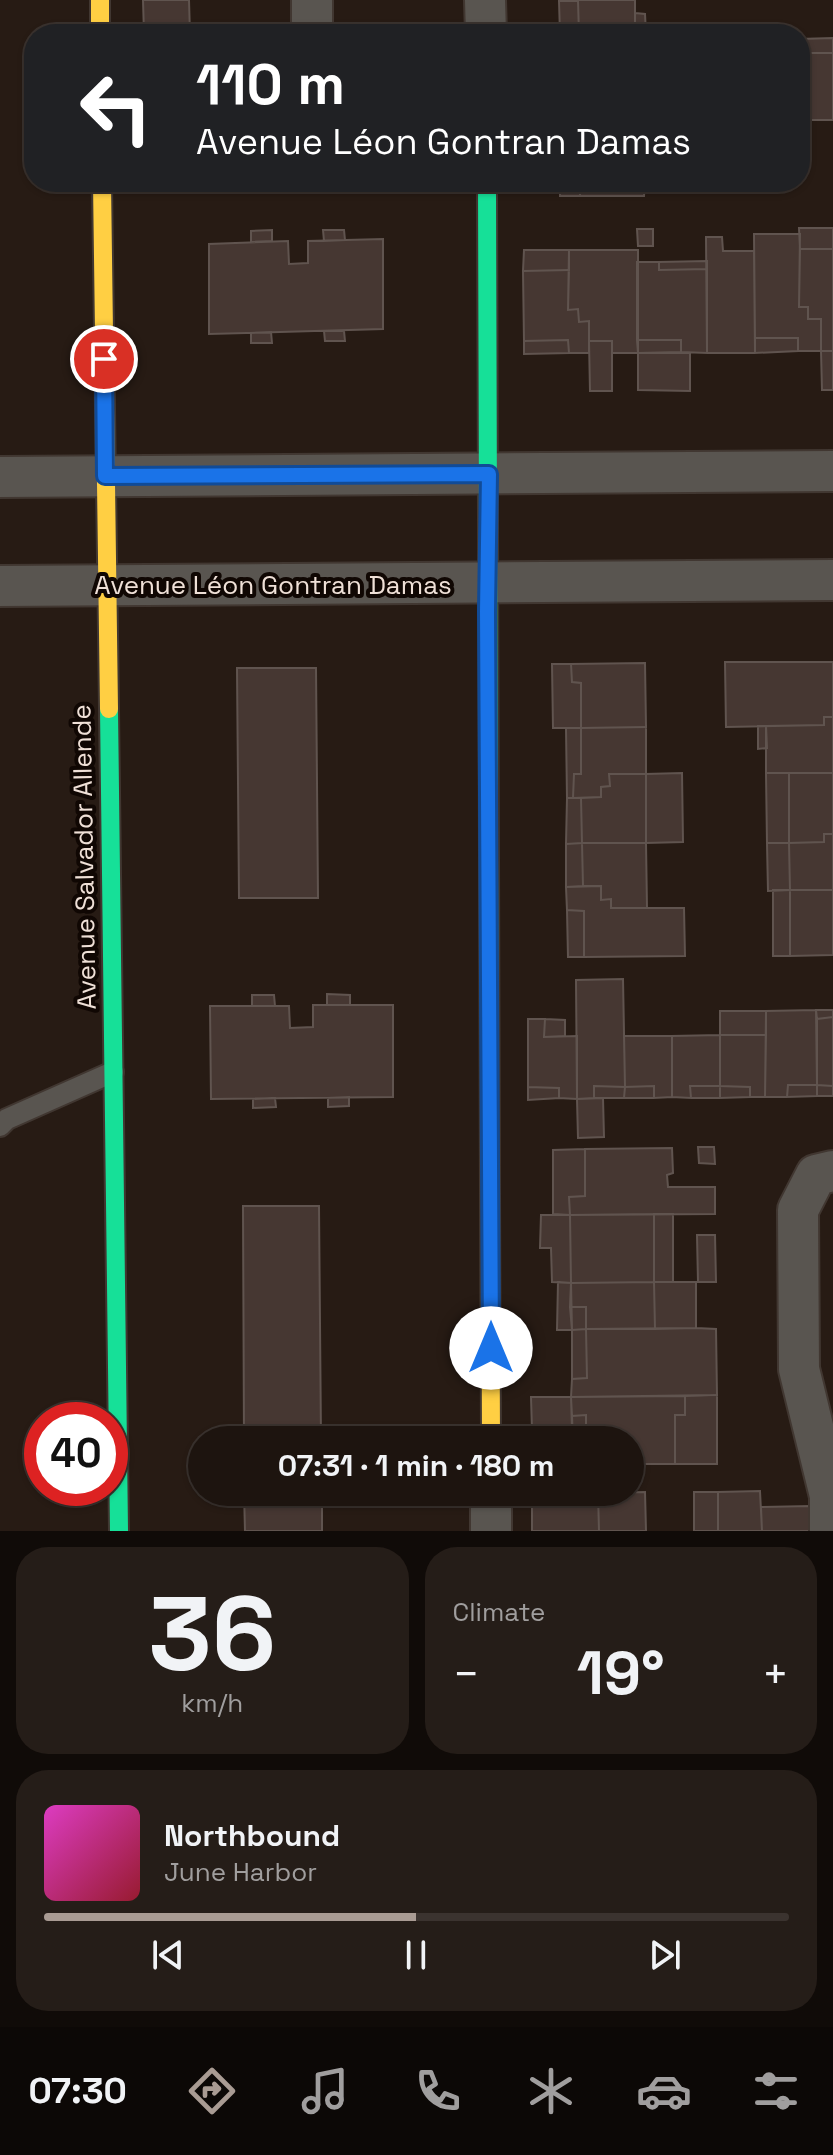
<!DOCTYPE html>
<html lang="en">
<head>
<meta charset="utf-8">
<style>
	body { margin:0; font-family:"Space Grotesk",sans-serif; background:#251d18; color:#f1f3f6; height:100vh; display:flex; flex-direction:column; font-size:30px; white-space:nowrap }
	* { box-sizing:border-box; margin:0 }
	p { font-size:26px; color:#a09e9e }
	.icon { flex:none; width:44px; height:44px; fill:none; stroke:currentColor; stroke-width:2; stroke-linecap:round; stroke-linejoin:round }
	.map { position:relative; height:1531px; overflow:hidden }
	.side { display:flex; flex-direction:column; gap:16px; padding:16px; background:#100b08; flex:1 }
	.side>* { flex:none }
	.banner { position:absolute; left:24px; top:24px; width:786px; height:168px; border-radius:32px; box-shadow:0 2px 6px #0004,0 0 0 2px #3b332f; background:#202124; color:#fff; overflow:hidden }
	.speed { position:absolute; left:24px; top:1402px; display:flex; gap:16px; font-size:40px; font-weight:700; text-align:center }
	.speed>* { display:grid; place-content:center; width:104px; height:104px; border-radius:50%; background:#1d140f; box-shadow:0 2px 6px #0004,0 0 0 2px #3b332f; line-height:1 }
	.speed .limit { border:12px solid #d22; background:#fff; color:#111 }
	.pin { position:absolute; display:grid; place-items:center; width:68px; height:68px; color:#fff; margin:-34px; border:4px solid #fff; border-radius:50%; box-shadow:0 2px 8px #0007 }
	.me { position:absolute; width:88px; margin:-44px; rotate:0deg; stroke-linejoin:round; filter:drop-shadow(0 0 6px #0008) }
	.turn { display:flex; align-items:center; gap:28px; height:168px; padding:0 40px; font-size:36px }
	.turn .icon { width:104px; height:104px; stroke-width:2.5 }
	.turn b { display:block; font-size:56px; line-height:68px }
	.big { font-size:60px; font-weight:700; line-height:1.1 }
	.side .widget { flex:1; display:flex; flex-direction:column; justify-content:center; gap:12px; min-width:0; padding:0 28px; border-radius:32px; background:#251d18 }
	.side .dial { align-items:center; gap:0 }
	.dial b { font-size:104px; line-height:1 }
	.song { display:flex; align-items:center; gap:24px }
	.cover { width:96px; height:96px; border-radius:12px; background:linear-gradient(135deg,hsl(310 70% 55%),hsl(350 70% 35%)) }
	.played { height:8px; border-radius:4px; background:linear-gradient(90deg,#a99b93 50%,#3b332f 50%) }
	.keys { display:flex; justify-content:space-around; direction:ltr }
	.heat { display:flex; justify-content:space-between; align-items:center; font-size:44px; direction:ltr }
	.side .tiles { flex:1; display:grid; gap:16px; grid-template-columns:1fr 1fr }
	.widget:last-child { grid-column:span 2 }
	.trip { position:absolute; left:188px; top:1426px; width:456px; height:80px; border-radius:40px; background:#1d140f; box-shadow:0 2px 6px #0004,0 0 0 2px #3b332f; font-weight:700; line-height:80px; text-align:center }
	.tab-bar { display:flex; height:128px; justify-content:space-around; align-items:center; background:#0c0806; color:#a09e9e }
	.tab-bar .icon { width:56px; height:56px }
	.tab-bar .active { color:#a99b93 }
	.tab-bar b { font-size:36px; color:#f1f3f6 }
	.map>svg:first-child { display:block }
	.building { fill:#463732; stroke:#60544f; stroke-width:2 }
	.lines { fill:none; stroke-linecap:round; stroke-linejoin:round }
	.lane-casing { stroke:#413731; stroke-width:24 }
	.street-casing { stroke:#413731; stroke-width:44 }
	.fast-casing { stroke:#413731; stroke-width:22 }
	.slow-casing { stroke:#413731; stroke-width:22 }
	.lane { stroke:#595550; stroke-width:20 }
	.street { stroke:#595550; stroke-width:40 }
	.fast { stroke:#16e098; stroke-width:18 }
	.slow { stroke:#ffcf43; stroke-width:18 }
	.route-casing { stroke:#114b97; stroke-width:20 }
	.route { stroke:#1a73e8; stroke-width:14 }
	.labels { text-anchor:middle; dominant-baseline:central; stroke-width:8; stroke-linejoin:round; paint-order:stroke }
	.street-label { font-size:26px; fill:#efe0d7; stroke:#100703 }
</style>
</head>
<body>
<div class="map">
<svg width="833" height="1531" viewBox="0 0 833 1531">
	<rect width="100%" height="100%" fill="#271b14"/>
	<!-- building -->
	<path class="building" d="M143,0h46l1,34h-46z
		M568,0h67v34h-56l-1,-33z
		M559,1h19l1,33h-19z
		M635,13l10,1 1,20h-11z
		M833,38v15h-33v-14z
		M800,53h33v67h-33z
		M560,182h20v14h-20z
		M580,182h65l-1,14h-64z
		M799,228h34v21h-33z
		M637,229h16v17h-15z
		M272,230v11l-21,1v-11z
		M323,230h21l1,10 -21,1z
		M754,234h46l-1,73h9v12h13v32h-23v-13h-43z
		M706,237h16l1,14h31l1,102h-48z
		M383,239v90l-174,5v-90l79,-3 1,23 19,-1v-22z
		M800,249h33v102h-12v-32h-13v-12h-9z
		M524,250h45v20l-46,1z
		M569,250h69v103h-26v-12h-23v-20l-10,1 -1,-13 -10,1z
		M707,261v8l-48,1v-8z
		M637,262h22v8l48,-1v84l-26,-1v-12h-44z
		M569,270l-1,40 10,-1 1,13 10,-1v32h-20l-1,-13 -44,1 -1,-70z
		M324,331h20l1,10h-20z
		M271,332l1,11h-21v-10z
		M755,338h43v13l-43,2z
		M568,340l1,13 -45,1v-13z
		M637,340h44v12l-43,1z
		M589,341h23v50h-22z
		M821,351h12v39h-11z
		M638,353h52v38l-52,-1z
		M725,662h108v55h-9v8l-98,2z
		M645,663l1,64 -65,1v-45l-9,-1 -1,-18z
		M552,664h19l1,18 9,1v45h-28z
		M237,668h79l2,230h-79z
		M824,717h9v56h-67v-47l58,-1z
		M758,726h8l1,22 -9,1z
		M646,727v47h-37l1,12 -9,1v10l-28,1 1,-24h7v-46z
		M566,728h15v46h-7l-1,24h-6z
		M682,773l1,69 -37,1v-69z
		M766,773h23v70h-22z
		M789,773h44v61h-9v8l-35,1z
		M609,774h37v69h-64l-1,-45 20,-1v-10l9,-1z
		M567,798h14l1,45 -16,1z
		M824,834h9v56h-43l-1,-47 35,-1z
		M582,843l1,43 -17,1v-43z
		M582,843h64l1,65h-36v-9l-10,1v-14h-18z
		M767,843h22l1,47 -22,1z
		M601,886v14l10,-1v9h73l1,48 -101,1v-46l-17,-1 -1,-23z
		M773,890h17v66h-17z
		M790,890h43v65l-43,1z
		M567,910l17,1v46h-16z
		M623,979l2,108 -31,-1v12l-17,1 -1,-119z
		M327,994l23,1v10h-23z
		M252,995h22l1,11h-23z
		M313,1005h80v92l-182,2 -1,-93h79l1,22 23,-1z
		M816,1010h17v7l-16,2z
		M816,1010l1,75h-29l-1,12h-22l1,-86z
		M720,1011h46v24h-46z
		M833,1017v69l-16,-1v-66z
		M528,1019h17l-1,18 33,-1v63l-18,-1v-10l-31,-1z
		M545,1019l20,1v16l-21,1z
		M720,1035v51h-30l1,12 -19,-1v-61z
		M720,1035h46l-1,62h-15v-10l-30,-1z
		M624,1036h48v61l-18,1v-12l-29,1z
		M788,1085h29v11l-30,1z
		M817,1085l16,1v10h-16z
		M594,1086l31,1 -1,11h-30z
		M654,1086v12h-30l1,-11z
		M690,1086h30v12h-29z
		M720,1086l30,1v10l-30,1z
		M528,1087l31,1v10l-31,2z
		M349,1097v9l-21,1v-9z
		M275,1098l1,9 -23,1v-9z
		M603,1098l1,39 -26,1 -1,-39z
		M698,1147h16l1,17 -16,-1z
		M672,1148l1,25 -6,2 1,12h47v27l-145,1 -1,-18 16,-1v-47z
		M585,1149v47l-16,1 1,18 -17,-1v-64z
		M243,1206h76l2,234h-77z
		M654,1214h19v68h-19z
		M654,1214v68l-83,1 -1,-68z
		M541,1215h29l1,68 -19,-1 -1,-34h-11z
		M697,1235h18l1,47h-18z
		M558,1282l13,1 1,47h-15z
		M654,1282l1,47h-69v-22h-16l1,-24z
		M654,1282h42v46l-41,1z
		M570,1307h16v22l-14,1z
		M696,1328l20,1 1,66 -146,2 1,-18 15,-1 -1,-49z
		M586,1329l1,49 -15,1v-49z
		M717,1395v69h-42v-49h10v-19z
		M685,1396v19h-10v49h-45v-24h-44v-25l-14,1 -1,-19z
		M531,1397h40l1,33h-40z
		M586,1415v25h-13l-1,-24z
		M760,1491l2,40h-44v-39z
		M244,1492h78v39h-77z
		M645,1492l1,39h-47l-1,-38z
		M694,1492h24v39h-24z
		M598,1493l1,38h-67v-37z
		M810,1506v25h-48l-1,-24z"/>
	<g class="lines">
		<!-- lane casing -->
		<g class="lane-casing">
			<path id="lane" d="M0,1126l7,-7 106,-47"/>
		</g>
		<!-- street casing -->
		<g class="street-casing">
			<path id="street" d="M485,0l1,34
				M312,34v-34
				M0,477l833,-6
				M0,586l833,-6
				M491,1492v39
				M830,1531v-35l-31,-127 -1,-159 18,-35 17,-4"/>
		</g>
		<!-- fast casing -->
		<g class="fast-casing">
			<path id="fast" d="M487,182l3,1011
				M109,709l10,822"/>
		</g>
		<!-- slow casing -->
		<g class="slow-casing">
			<path id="slow" d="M100,0v34
				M102,182l7,527
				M490,1193l1,247"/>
		</g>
		<!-- lane -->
		<use href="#lane" class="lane"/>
		<!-- street -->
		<use href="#street" class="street"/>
		<!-- fast -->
		<use href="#fast" class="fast"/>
		<!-- slow -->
		<use href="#slow" class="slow"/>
	</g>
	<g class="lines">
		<!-- route casing -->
		<g class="route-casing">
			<path id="route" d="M104,359l1,117 384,-2 -2,137 4,737"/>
		</g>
		<!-- route -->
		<use href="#route" class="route"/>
	</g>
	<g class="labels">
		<!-- street labels -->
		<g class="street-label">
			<text x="273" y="585">Avenue Léon Gontran Damas</text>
			<text transform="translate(84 857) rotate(-91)">Avenue Salvador Allende</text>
		</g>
	</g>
</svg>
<div class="speed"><div class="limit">40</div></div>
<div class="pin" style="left:104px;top:359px;background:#d93025"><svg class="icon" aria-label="arrive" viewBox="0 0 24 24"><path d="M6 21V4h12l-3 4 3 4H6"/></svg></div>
<svg class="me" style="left:491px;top:1348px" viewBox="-20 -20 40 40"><circle r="19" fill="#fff"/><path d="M0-13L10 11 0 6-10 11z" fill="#1a73e8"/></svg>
<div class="trip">07:31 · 1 min · 180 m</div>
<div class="banner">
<div class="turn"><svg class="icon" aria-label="left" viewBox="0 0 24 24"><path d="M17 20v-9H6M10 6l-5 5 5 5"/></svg><div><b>110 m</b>Avenue Léon Gontran Damas</div></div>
</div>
</div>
<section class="side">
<div class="tiles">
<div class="widget dial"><b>36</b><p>km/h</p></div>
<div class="widget"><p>Climate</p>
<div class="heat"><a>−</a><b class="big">19°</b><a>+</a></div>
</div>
<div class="widget">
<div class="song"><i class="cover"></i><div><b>Northbound</b><p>June Harbor</p></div></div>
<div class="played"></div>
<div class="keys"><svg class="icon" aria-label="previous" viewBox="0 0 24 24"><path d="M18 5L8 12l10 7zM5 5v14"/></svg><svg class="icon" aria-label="pause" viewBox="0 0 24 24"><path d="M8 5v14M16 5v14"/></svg><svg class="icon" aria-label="next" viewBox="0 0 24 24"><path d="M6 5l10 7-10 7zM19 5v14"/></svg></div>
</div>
</div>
</section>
<nav class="tab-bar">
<b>07:30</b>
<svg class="icon active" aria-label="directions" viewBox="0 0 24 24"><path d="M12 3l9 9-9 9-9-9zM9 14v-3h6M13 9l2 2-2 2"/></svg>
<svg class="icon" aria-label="music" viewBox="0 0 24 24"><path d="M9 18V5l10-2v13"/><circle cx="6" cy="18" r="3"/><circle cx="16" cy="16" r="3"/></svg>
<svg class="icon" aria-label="phone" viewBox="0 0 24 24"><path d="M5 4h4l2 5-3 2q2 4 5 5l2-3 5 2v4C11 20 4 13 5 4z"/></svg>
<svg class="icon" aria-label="climate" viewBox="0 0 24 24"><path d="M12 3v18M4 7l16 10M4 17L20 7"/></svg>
<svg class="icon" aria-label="car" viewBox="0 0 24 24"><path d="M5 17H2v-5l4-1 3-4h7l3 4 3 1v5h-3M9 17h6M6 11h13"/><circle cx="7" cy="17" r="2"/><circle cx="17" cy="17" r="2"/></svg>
<svg class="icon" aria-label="filters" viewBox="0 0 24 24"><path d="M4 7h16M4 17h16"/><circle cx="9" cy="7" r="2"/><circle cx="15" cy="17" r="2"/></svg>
</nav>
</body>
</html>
